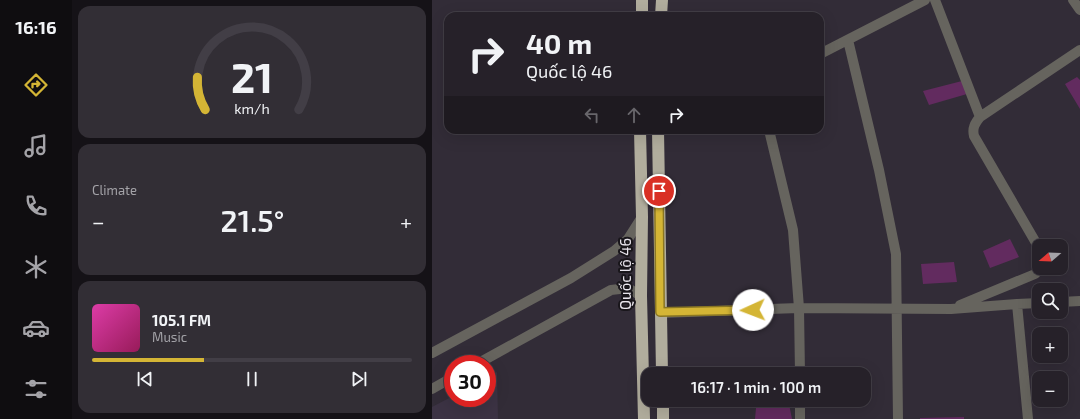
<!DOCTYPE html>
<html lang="en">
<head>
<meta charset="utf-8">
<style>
	body { margin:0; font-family:"Exo 2",sans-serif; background:#322e35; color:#f1f3f6; height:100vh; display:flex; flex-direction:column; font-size:15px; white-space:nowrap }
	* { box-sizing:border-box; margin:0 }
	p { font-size:13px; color:#a4a3a8 }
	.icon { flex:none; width:22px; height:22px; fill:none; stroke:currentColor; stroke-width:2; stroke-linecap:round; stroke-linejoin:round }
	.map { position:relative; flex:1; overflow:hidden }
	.side { display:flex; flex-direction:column; gap:6px; padding:6px; background:#151217; width:360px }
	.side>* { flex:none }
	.hud { position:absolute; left:12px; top:12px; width:380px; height:122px; border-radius:12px; box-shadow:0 4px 16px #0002,0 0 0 1px #423e46; background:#262129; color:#f1f3f6; overflow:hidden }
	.needle { width:26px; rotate:251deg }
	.fabs { position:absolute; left:600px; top:239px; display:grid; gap:8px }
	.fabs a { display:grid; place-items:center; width:36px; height:36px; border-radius:8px; background:#262129; box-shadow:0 4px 16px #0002,0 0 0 1px #423e46; font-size:20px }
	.speed { position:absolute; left:12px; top:355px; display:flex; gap:8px; font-size:20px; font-weight:700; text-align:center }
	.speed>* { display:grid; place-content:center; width:52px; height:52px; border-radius:50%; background:#262129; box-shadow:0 4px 16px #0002,0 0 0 1px #423e46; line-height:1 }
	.speed .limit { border:6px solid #d22; background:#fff; color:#111 }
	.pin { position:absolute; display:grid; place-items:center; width:34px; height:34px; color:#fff; margin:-17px; border:2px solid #fff; border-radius:50%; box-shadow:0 1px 4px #0007 }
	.me { position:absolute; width:44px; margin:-22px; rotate:268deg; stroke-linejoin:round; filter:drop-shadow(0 0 3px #0008) }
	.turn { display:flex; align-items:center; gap:14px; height:84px; padding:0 16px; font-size:18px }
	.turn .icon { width:52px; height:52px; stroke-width:2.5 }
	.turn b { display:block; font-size:28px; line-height:34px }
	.lanes { display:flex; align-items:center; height:38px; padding:0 16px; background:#0003; justify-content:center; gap:20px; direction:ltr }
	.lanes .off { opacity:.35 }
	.big { font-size:30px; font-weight:600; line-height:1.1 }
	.side .card { flex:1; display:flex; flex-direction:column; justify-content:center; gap:6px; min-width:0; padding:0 14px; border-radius:12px; background:#322e35 }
	.side .dial { align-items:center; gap:0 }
	.dial svg { height:104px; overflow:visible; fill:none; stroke:#423e46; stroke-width:7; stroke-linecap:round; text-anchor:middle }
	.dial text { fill:#f1f3f6; stroke:none }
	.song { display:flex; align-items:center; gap:12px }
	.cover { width:48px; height:48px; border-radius:6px; background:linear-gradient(135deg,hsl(320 70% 55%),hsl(330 70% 35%)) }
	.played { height:4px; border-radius:2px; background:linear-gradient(90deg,#d4b535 35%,#423e46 35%) }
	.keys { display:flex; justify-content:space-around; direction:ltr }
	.heat { display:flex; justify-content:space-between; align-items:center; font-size:22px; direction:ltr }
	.trip { position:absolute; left:209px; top:367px; width:230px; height:40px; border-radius:12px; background:#262129; box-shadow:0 4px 16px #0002,0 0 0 1px #423e46; font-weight:600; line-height:40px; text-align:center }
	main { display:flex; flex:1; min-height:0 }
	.menu { display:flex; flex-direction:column; width:72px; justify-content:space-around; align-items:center; background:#0f0d10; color:#a4a3a8 }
	.menu .icon { width:28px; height:28px }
	.menu .active { color:#d4b535 }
	.menu b { font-size:18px; color:#f1f3f6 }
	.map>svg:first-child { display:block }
	.built { fill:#3c3344 }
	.building { fill:#622b5f }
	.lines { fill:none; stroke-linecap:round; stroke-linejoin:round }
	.minor { stroke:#66645e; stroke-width:10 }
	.highway { stroke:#b1ad9d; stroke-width:12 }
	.route-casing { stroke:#8a7622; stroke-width:10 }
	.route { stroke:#d4b535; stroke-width:7 }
	.labels { text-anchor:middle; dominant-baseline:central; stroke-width:4; stroke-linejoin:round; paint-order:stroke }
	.street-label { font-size:15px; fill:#e8e4ec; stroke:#19161b }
</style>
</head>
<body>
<main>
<nav class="menu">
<b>16:16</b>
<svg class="icon active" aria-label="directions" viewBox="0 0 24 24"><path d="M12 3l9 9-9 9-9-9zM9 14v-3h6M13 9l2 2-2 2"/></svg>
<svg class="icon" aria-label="music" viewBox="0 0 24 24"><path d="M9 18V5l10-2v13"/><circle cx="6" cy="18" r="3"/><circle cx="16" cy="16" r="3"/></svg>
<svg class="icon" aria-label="phone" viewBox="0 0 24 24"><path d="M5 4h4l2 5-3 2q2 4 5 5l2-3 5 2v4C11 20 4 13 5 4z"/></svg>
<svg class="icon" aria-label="climate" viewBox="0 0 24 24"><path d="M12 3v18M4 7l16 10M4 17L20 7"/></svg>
<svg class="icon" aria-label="car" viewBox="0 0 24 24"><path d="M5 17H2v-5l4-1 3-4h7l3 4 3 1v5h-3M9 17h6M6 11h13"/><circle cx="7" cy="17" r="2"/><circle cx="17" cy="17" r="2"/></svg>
<svg class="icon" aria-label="filters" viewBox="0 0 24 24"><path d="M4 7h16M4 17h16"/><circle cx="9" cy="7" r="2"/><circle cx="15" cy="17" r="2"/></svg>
</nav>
<section class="side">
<div class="card dial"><svg viewBox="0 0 100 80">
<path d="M14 69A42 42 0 1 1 86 69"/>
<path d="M14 69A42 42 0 0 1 8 44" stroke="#d4b535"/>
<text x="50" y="56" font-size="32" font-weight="700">21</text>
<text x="50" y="72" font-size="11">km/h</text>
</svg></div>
<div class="card"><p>Climate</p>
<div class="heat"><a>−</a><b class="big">21.5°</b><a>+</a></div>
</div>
<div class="card">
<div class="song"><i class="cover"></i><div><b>105.1 FM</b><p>Music</p></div></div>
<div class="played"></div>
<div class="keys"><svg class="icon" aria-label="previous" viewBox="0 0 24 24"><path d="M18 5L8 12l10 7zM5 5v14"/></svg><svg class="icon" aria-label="pause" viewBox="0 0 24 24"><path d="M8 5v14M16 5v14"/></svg><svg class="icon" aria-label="next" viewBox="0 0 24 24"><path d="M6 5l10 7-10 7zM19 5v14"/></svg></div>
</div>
</section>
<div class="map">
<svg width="648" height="419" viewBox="0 0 648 419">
	<rect width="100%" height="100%" fill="#322c37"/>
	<!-- built -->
	<path class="built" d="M65,372l1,47h-66v-12l21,-11v2h34v-21z"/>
	<!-- building -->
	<path class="building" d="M645,77l3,3v29l-15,-25z
		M530,81l5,13 -38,11 -6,-14z
		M578,239l9,18 -29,11 -7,-17z
		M522,262l3,20 -34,2 -2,-20z
		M357,404l3,15h-37l1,-11z
		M532,417v2h-44v-1z"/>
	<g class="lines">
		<!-- minor -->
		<path class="minor" d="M503,0l45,117
			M641,0l7,10
			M416,40l31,130 17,84 2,165
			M388,54l105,-54
			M337,130l24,100 6,78 1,66
			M607,248l-65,-112c-2,-8 1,-13 6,-19l100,-67
			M629,302l19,-1
			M585,304l22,-1
			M528,305l75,-31 6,-6
			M228,313l139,-5 152,1 66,-5 11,115
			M0,353l139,-75 43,-27 14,-12 14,-22
			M45,364l134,-74 17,-2 13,8
			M0,389l21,-12
			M368,400v19"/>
		<!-- highway -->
		<path class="highway" d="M210,16v-16
			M229,16l1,-16
			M208,130l2,87 -1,79 3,123
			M226,130l4,244
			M231,400v19"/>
	</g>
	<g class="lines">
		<!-- route casing -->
		<g class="route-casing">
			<path id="route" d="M227,191l1,121 93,-2"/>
		</g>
		<!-- route -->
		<use href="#route" class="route"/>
	</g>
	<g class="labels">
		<!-- street labels -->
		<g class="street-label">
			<text transform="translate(193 274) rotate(-90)">Quốc lộ 46</text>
		</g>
	</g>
</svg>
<div class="fabs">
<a><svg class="needle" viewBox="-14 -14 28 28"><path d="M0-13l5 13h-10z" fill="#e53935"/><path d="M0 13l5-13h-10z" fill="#a4a3a8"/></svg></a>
<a><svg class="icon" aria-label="search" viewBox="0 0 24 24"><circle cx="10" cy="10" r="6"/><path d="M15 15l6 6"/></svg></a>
<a>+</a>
<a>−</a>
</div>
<div class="speed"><div class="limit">30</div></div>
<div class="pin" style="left:227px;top:191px;background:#d93025"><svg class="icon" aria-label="arrive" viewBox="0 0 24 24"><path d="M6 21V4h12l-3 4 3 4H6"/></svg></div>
<svg class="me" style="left:321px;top:310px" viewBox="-20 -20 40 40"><circle r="19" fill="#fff"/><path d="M0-13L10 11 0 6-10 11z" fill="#d4b535"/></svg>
<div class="trip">16:17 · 1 min · 100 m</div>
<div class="hud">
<div class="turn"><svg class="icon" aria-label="right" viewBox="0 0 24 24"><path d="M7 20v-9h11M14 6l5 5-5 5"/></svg><div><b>40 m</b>Quốc lộ 46</div></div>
<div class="lanes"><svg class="icon off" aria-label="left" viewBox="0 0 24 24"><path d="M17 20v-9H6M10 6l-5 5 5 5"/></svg><svg class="icon off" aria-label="ahead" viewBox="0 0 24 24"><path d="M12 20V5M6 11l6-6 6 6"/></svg><svg class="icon" aria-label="right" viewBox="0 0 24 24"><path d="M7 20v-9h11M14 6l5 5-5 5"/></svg></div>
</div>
</div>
</main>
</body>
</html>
